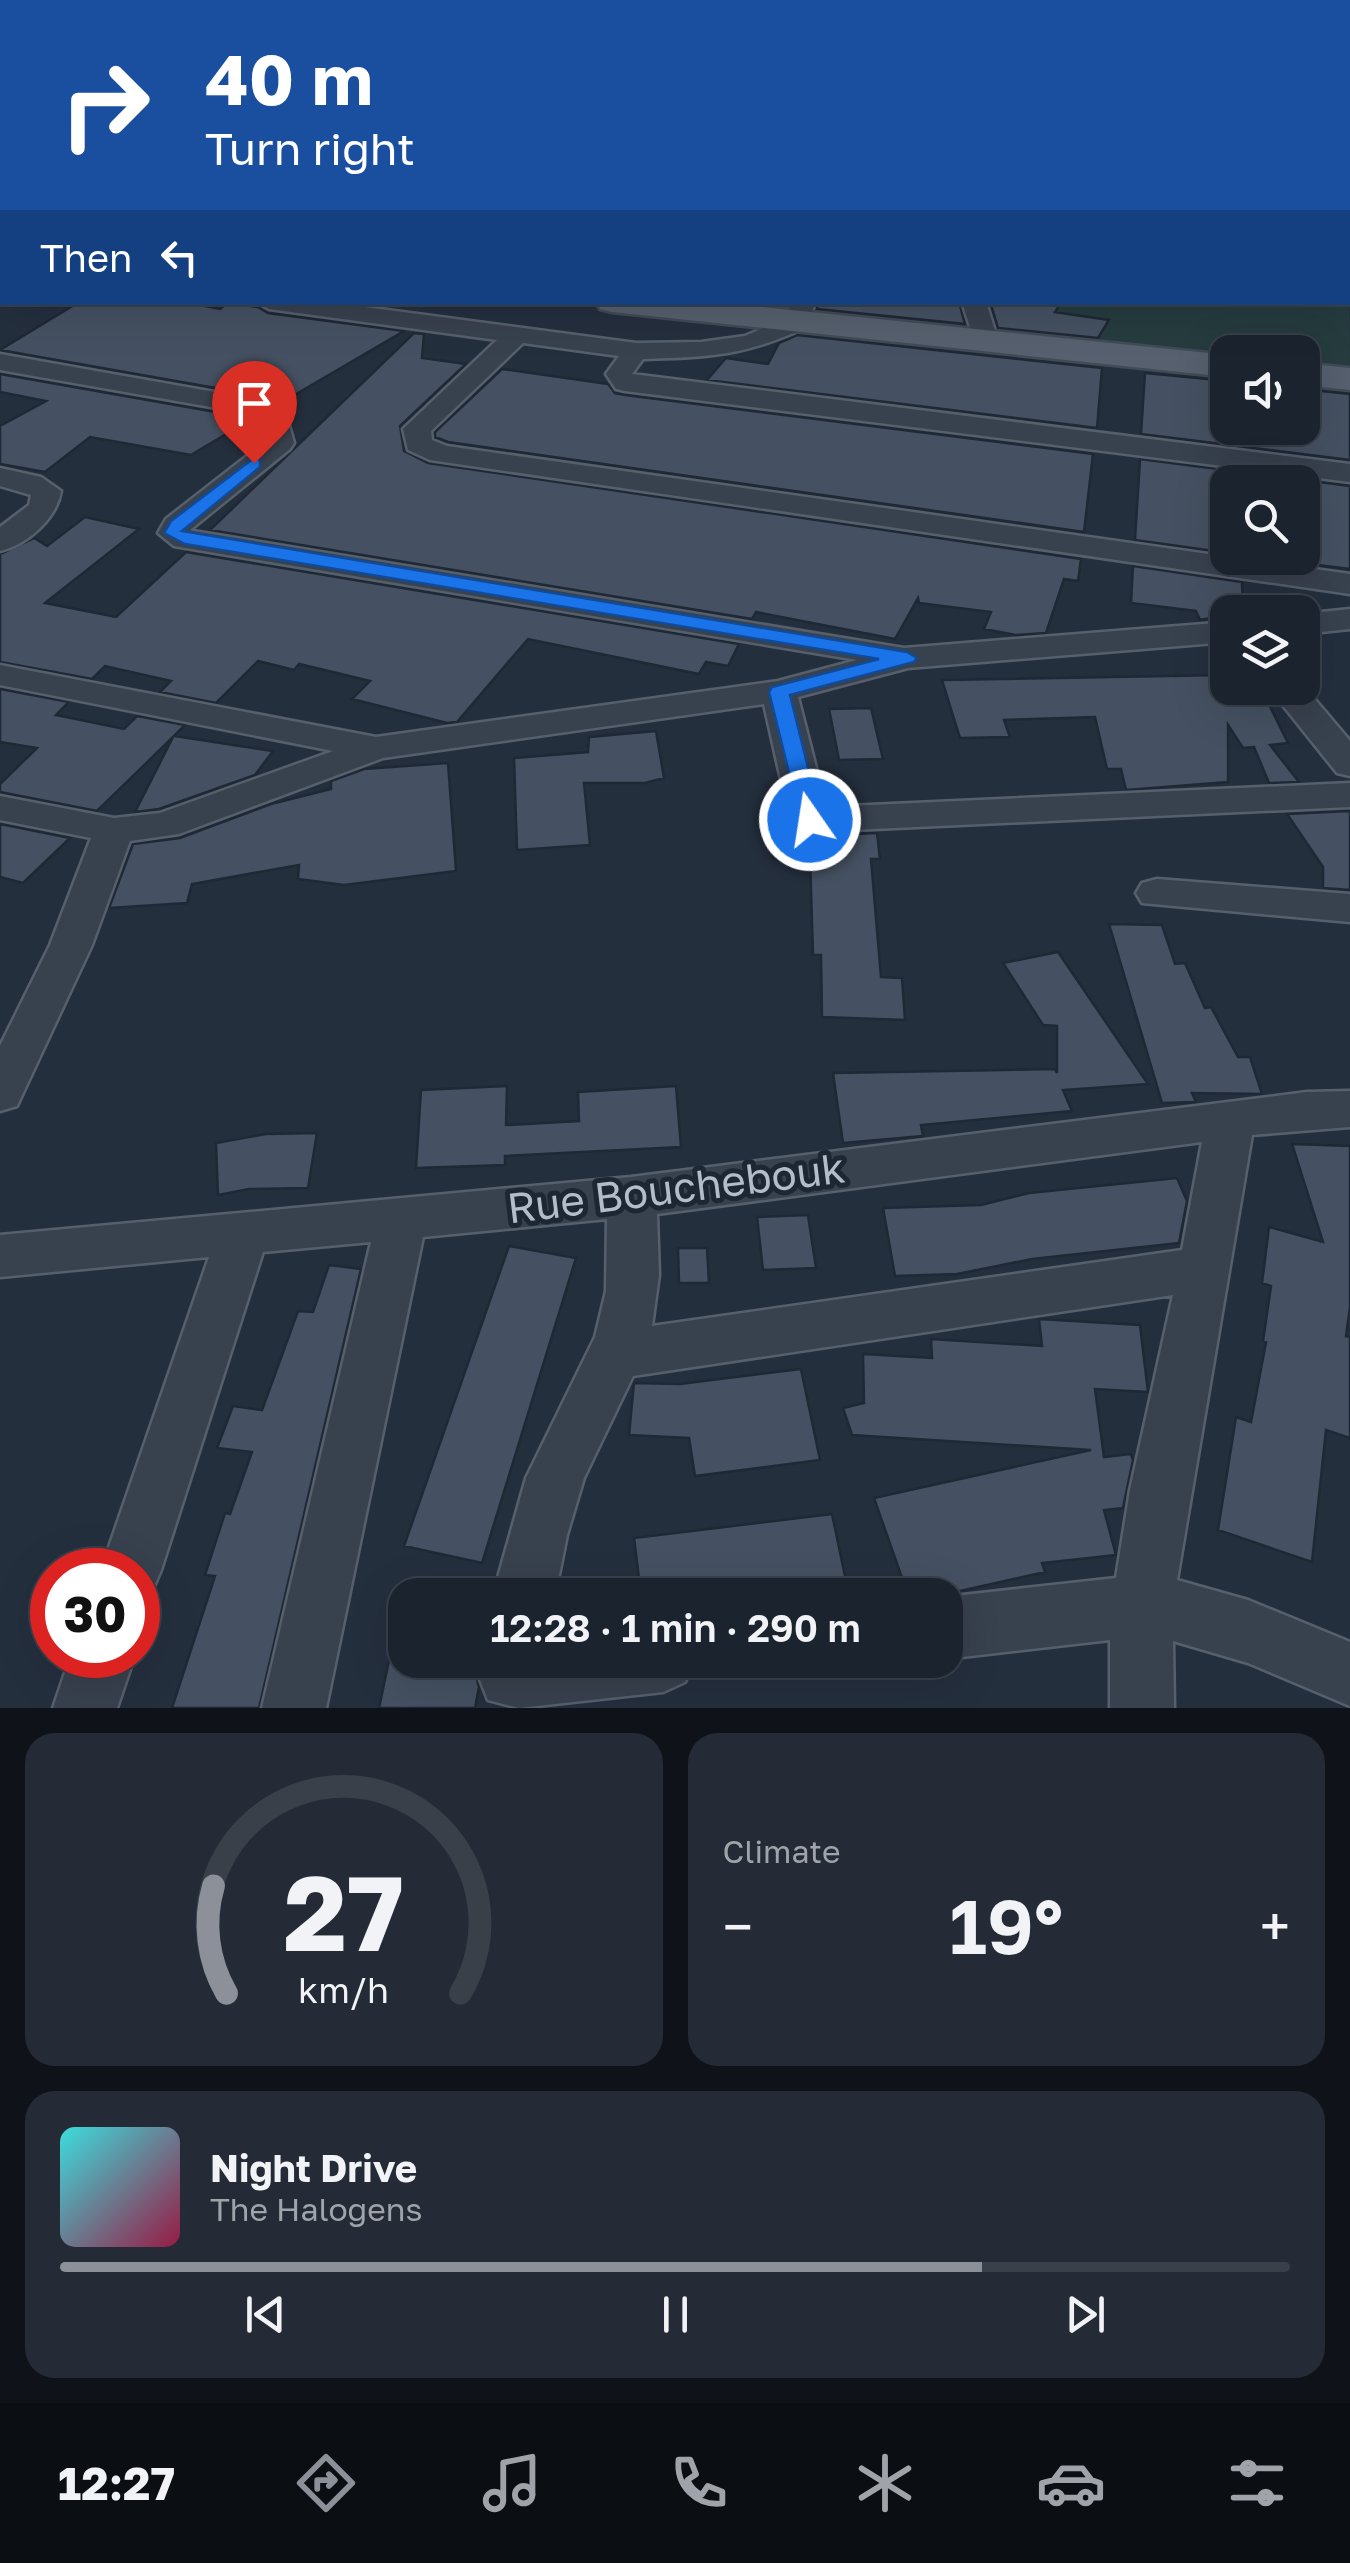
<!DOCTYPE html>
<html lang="en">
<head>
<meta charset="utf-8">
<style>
	body { margin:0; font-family:"Golos Text",sans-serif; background:#242b36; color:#f1f3f6; height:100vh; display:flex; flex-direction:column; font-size:38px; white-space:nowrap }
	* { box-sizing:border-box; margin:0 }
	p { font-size:32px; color:#a0a4aa }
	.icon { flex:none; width:55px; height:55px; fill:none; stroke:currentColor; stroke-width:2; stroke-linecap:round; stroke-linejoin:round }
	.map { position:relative; height:1708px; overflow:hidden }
	.panel { display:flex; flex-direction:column; gap:25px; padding:25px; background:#0f1319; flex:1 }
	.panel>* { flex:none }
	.banner { position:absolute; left:0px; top:0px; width:1350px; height:305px; box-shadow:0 10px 40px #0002,0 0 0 2px #39404a; background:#1a4fa0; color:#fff; overflow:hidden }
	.tools { position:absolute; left:1210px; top:335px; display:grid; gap:20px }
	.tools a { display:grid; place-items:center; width:110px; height:110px; border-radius:20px; background:#1b232e; box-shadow:0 10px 40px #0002,0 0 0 2px #39404a; font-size:50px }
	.speed { position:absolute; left:30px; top:1548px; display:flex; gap:20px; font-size:50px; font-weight:700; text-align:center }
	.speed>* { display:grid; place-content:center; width:130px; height:130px; border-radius:50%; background:#1b232e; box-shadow:0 10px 40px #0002,0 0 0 2px #39404a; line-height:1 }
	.speed .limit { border:15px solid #d22; background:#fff; color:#111 }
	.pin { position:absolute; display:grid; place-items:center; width:85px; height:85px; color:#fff; margin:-102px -42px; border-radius:50% 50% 50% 0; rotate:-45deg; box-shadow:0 0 10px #0007 }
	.pin .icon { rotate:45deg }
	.me { position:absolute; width:110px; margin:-55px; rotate:347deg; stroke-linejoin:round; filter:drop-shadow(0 0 8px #0008) }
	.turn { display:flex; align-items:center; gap:35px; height:210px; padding:0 40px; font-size:45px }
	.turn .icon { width:130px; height:130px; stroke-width:2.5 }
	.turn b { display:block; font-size:70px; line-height:85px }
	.then { display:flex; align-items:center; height:95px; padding:0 40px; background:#0003; gap:20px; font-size:38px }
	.big { font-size:75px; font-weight:600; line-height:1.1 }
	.panel .card { flex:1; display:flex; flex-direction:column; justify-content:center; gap:15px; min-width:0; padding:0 35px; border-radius:30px; background:#242b36 }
	.panel .dial { align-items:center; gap:0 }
	.dial svg { height:260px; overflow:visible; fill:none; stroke:#39404a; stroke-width:7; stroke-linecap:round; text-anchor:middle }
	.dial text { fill:#f1f3f6; stroke:none }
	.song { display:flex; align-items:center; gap:30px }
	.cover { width:120px; height:120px; border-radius:15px; background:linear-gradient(135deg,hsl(180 70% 55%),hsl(340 70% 35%)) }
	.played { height:10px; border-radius:5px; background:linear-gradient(90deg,#8c9099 75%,#39404a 75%) }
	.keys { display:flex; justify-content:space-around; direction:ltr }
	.heat { display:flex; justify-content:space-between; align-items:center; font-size:55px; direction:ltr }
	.panel .tiles { flex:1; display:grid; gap:25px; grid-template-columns:1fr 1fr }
	.card:last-child { grid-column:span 2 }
	.trip { position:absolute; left:388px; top:1578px; width:575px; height:100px; border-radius:30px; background:#1b232e; box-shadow:0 10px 40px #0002,0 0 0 2px #39404a; font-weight:600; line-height:100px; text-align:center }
	.tabs { display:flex; height:160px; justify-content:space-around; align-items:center; background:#0b0e12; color:#a0a4aa }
	.tabs .icon { width:70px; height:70px }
	.tabs .on { color:#8c9099 }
	.tabs b { font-size:45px; color:#f1f3f6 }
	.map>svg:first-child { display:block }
	.green { fill:#263c3f }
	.building { fill:#455162; stroke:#1f2835; stroke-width:2.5 }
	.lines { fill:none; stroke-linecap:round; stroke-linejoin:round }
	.lane-casing { stroke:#565f6c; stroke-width:25 }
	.street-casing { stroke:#565f6c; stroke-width:5 }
	.secondary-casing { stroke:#565f6c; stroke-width:5 }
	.primary-casing { stroke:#414a57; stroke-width:5 }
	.lane { stroke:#38414e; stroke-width:20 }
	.street { fill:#38414e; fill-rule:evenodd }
	.secondary { fill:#465061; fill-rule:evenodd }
	.primary { fill:#56606e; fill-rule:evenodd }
	.route { fill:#1a73e8; stroke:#114b97; stroke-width:2.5 }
	.labels { text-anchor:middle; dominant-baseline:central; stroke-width:10; stroke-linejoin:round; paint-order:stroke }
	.near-street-label { font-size:42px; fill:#b4bcc9; stroke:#1d2633 }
</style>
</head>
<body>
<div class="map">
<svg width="1350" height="1708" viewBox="0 0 1350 1708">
	<rect width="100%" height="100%" fill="#242f3e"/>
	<!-- green -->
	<path class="green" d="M1348,115l2,252 -47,-5 -1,-10 -75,3 -232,-24 -8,-28 361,-1z"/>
	<!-- building -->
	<path class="building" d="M79,302h105l36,7 8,-6 30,4 10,6 136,18 -130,76 -36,-15 -238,-42z
		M818,302h141l6,22 -148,-15z
		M990,302l69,4 -4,6 54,8 -11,18 -100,-10z
		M414,333l10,1 -2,24 44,6 -66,62 4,25 24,12 653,96 -3,22 -14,-2 -18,54 -30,2 -32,-6 7,-17 -72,-9 -1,-5 -23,41 -139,-27 -4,7 -542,-89z
		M797,335l305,33 -5,60 -390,-48 19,-22 42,6 11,-21z
		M502,369l106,15 7,9 10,2 468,59 -9,78 -636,-90 -13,-5v-5z
		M1145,373l83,8v47h74v-39l48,5v66l-209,-26z
		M0,374l221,39 25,9 -55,33 -101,-18 -45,35 -45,-8v-38l46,-25 -46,-9z
		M1140,459l210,27v83l-48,-6v-81h-74v71l-93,-13z
		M85,517l54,12 -94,74 71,14 70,-65 553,92 -11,22 -22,-4 -7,12 -171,-35 -71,83 -10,1 -95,-24 18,-18 -71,-17 -5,6 -36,-9 -42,42 -56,-11 11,-11 -66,-15 -13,13 -92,-17v-108l34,-16 13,8z
		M1133,566l109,16 1,30 -43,8 -4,-9 -65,-8z
		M1228,646v42h33l27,55 -18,2 29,37 -30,1 -15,-36 -11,1 -15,-23v57l-102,8 -5,-21h-14l-12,-52 -91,3 6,17 -50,1 -18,-58 281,-5 -11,-28z
		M0,689l69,13 -13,13 68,14 13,-13 48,9 -11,11 99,15 -18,24 -96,34 -24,3 38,-75 -76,74 -97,-19v-8l37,-36 -37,-6z
		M871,708l12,51 -44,1 -10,-51z
		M656,731l8,47 -19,5h-61l6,62 -73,5 -3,-92 74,-6 1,-15z
		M448,763l8,108 -112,14 -46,-6 1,-14 -107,19 -5,19 -78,5 24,-64 47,-6 91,-34 60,-15v-8l33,-12z
		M1350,811v79l-27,-2v-21l-36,-53z
		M0,824l70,14 -47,45 -23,-6z
		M771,827h19l20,9 67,-3 3,26h-9l10,118 21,1 3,42 -83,-3 -1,-62h-8l-3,-97h-37z
		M1109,924l53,1 13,39 10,-1 20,45 6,-1 27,50h12l12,37 -70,-1 4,9 -34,1z
		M1058,952l90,132 -85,6 9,21 -151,14 2,11 -80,7 -10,-70 222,-4 2,4v-47l-14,-1 -40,-62z
		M507,1086l-1,39 73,-4 -1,-29 98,-6 5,61 -176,9v9l-89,3 5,-78z
		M317,1133l-9,55 -59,1 -31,6 -2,-52 50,-9z
		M1292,1144l58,2v161l-4,29 4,1v101l-24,-8 -14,132 -94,-32 18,-113 15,5 15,-80 -3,-1 8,-55 -9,-3 7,-56 54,15z
		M1177,1178l10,23 -8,42 -147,16 -75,15 -62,2 -12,-68 98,-3 48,-12z
		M808,1215l8,53 -53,2 -6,-53z
		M509,1246l67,12 -94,305 -78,-17z
		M678,1248h29l2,35h-30z
		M329,1265l32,4 -102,439h-87l43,-132 -10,-1 20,-62 5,1 22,-62 -35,-4 16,-42 29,4 36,-99 15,1z
		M1039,1319l101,6 8,67 -53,-3 9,68 27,-3 2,6 -10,48 -19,2 12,45 -74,8 3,9 -103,23h-34l-34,-97 217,-48 -239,-15 -9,-27 21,-5 -1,-49 69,4 -1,-19 111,7z
		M801,1369l19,91 -125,16 -6,-38 -60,-3 5,-52 46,1z
		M832,1514l17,81h-208l-7,-57z
		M389,1660h93l-6,16 3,11 -4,21h-96z"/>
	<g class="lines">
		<!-- lane casing -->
		<g class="lane-casing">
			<path id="lane" d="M1348,244l2,-1"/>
		</g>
		<!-- street casing -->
		<g class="street-casing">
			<path id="street" d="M912,0h35l2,2h-35z
				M1237,0h40l2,2h-40z
				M1348,4l2,1v10l-2,-1z
				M2,16v10l-2,1v-10z
				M1348,50h2v10h-2z
				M0,87h2v10h-2z
				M2,130v12l-2,1v-12z
				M0,258h2v14h-2z
				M257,302h70l309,41 65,-1 44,-6 42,-18 4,-16h24l-8,25c-63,29 -96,30 -164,32l-11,15 718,90v18l-725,-91 -9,-2 -10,-15 13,-18 -96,-13 -92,88 1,9 15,6 903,128v20l-920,-134 -22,-10 -5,-21 94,-89 -228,-31z
				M962,302h24l12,39 -4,5h-18z
				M0,354l237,42 28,9 23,17 6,21 -4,6 -100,81 3,1 711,117 324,-26v20l-320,26 -110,29 28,110 524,-24v24l-540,25 -14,-3 -6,-9 -26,-116 -381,54 -204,76 -49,7 -38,104 -69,148 -6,13 -17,5v-65l50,-101 41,-107 -91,-18v-24l114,22 46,-5 173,-62 -333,-66v-20l376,72 402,-56 79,-21 -683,-114 -16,-13 8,-14 100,-78 -1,-10 -20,-14 -23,-8 -222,-39z
				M0,468l41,9 20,14c-4,27 -34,54 -61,60v-24l29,-22 2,-10 -31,-9z
				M1350,609v20l-48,5v-20z
				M1302,684l48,57v35l-13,-3 -68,-85h33z
				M1157,879l193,15v28l-208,-19 -6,-10 6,-10z
				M1350,1091v36l-98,8 -75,445 71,20 102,42v64l-102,-43 -75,-22 1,67h-64v-68l-165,19v-62l171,-19 14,-88 43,-195 -540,81 -49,102 -17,57 -12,60h-62l33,-117 69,-141 11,-46 1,-72 -184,18 -97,471h-64l109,-466 -108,10 -102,318 -9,21 -14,6v-27h-37l108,-313 -209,20v-42l631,-58 676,-85zM1202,1142l-20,108 -530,76 7,-51 -2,-61z
				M71,1655h64l-18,53h-64z
				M486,1660h209l-10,22 -22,10 -144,16 -31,-8 -9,-23z"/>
		</g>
		<!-- secondary casing -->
		<g class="secondary-casing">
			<path id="secondary" d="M220,0h37l2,2h-37z
				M1350,102v16l-2,1v-16z"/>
		</g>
		<!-- primary casing -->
		<g class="primary-casing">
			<path id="primary" d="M0,177l2,1v17h-2z
				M596,302h117l515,53v22l-616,-65 -12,-3z
				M1302,363l48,5v22l-48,-5z"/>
		</g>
		<!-- lane -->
		<use href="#lane" class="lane"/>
		<!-- street -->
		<use href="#street" class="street"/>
		<!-- secondary -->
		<use href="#secondary" class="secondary"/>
		<!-- primary -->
		<use href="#primary" class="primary"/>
	</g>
	<!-- route -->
	<path class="route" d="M254,458l6,2v7l-78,64 725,121 10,6 -3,4 -124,33 31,125 -3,5h-16l-33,-133 3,-5 107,-28 -694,-115 -21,-11 7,-12z"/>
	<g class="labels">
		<!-- near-street labels -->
		<g class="near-street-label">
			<text transform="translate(676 1187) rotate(-7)">Rue Bouchebouk</text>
		</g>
	</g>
</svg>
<div class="tools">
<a><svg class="icon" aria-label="sound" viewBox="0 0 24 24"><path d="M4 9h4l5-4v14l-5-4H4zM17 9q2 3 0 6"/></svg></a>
<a><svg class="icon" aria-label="search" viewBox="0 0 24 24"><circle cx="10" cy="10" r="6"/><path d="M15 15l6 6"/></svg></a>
<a><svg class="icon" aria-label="layers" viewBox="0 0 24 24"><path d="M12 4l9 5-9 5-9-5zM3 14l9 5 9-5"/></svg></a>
</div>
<div class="speed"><div class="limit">30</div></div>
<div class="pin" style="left:254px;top:463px;background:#d93025"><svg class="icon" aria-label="arrive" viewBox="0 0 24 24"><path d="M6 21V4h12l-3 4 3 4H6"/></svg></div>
<svg class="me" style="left:810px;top:820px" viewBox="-20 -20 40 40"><circle r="17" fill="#1a73e8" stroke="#fff" stroke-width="3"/><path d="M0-11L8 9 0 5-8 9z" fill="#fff"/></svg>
<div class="trip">12:28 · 1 min · 290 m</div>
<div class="banner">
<div class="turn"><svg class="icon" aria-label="right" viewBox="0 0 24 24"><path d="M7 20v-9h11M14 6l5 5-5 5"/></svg><div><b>40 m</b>Turn right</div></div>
<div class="then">Then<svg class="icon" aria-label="left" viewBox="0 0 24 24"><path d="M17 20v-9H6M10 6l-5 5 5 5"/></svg></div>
</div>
</div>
<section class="panel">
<div class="tiles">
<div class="card dial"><svg viewBox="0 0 100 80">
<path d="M14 69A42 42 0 1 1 86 69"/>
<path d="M14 69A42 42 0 0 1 10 36" stroke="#8c9099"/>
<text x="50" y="56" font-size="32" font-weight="700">27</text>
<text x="50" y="72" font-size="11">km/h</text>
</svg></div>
<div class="card"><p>Climate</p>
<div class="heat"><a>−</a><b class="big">19°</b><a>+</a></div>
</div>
<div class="card">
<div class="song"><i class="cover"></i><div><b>Night Drive</b><p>The Halogens</p></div></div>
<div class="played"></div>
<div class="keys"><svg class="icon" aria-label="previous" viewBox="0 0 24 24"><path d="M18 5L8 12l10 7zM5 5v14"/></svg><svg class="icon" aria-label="pause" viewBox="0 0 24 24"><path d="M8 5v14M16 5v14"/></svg><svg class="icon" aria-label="next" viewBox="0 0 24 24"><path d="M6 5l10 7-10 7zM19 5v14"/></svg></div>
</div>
</div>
</section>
<nav class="tabs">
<b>12:27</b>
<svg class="icon on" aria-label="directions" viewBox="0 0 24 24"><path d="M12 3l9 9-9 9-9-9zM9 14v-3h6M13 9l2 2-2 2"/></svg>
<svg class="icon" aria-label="music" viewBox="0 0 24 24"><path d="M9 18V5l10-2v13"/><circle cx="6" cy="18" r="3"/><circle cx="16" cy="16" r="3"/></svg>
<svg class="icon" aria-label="phone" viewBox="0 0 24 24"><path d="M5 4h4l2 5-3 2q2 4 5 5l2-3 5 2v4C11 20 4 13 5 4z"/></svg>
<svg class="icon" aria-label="climate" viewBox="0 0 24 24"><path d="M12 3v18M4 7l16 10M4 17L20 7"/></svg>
<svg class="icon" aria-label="car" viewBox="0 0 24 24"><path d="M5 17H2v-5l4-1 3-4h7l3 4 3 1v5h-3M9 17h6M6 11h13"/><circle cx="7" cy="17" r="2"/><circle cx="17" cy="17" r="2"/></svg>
<svg class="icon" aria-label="filters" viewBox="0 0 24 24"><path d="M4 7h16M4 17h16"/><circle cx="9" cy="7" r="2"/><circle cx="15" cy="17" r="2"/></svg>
</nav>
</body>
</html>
